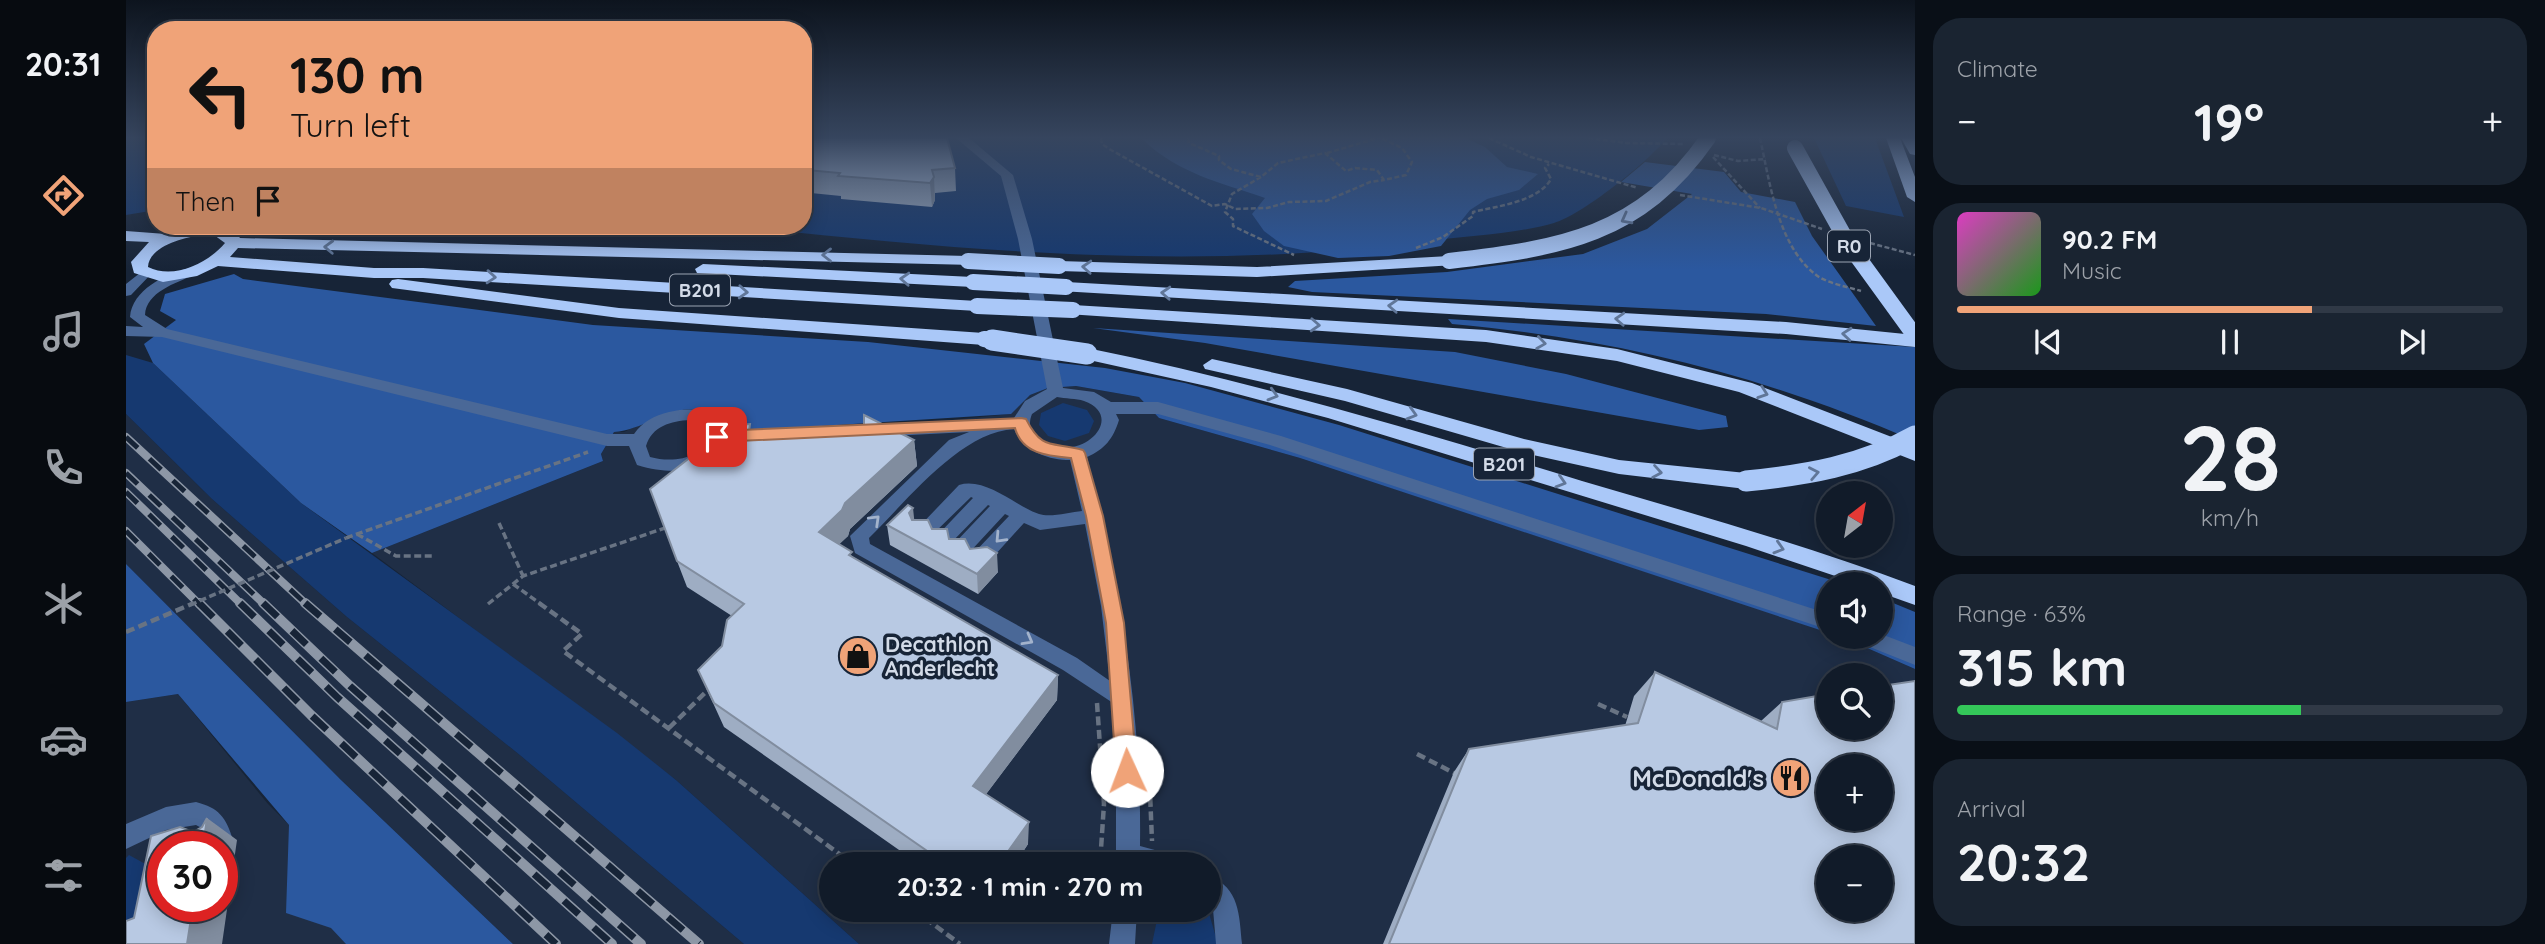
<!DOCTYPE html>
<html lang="en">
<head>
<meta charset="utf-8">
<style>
	body { margin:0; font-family:Quicksand,sans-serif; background:#1a2431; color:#f1f3f6; height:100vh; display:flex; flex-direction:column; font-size:26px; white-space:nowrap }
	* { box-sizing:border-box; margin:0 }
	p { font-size:23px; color:#9ca1a8 }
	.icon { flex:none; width:38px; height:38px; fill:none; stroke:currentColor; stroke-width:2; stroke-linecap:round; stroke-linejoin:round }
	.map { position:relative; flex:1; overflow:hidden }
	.details { display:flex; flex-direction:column; gap:18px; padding:18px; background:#090f17; width:630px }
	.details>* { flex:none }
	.hud { position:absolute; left:21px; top:21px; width:665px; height:214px; border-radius:28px; box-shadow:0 4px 18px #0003,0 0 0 2px #303946; background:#f0a378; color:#111; overflow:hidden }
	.needle { width:46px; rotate:31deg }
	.controls { position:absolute; left:1690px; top:481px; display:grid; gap:14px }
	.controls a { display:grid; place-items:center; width:77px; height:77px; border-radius:50%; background:#111b29; box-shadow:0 4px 18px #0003,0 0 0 2px #303946; font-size:35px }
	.speed { position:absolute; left:21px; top:831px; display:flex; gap:14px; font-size:35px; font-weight:700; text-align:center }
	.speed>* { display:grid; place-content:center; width:91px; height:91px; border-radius:50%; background:#111b29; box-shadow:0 4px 18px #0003,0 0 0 2px #303946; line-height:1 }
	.speed .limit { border:10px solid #d22; background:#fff; color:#111 }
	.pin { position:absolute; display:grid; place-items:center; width:60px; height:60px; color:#fff; margin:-30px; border-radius:14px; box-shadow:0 4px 10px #0006 }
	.me { position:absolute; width:77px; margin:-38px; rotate:358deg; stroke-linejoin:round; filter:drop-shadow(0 0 5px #0008) }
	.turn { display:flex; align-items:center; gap:24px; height:147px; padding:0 28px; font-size:32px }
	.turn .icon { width:91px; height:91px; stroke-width:2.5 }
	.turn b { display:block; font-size:49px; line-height:60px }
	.then { display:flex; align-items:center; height:66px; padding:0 28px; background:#0003; gap:14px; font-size:26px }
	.big { font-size:52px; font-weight:700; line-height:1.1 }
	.details .tile { flex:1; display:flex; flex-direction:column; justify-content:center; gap:10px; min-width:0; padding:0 24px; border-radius:28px; background:#1a2431 }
	.details .dial { align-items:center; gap:0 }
	.dial b { font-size:91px; line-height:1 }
	.song { display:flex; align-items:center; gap:21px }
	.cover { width:84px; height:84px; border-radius:10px; background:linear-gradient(135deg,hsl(310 70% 55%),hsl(120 70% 35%)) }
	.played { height:7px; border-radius:4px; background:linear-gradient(90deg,#f0a378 65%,#303946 65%) }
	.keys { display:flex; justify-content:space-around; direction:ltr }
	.heat { display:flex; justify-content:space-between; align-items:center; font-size:38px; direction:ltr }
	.charge { height:10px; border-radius:5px; background:linear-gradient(90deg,#34c759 63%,#303946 0) }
	.trip { position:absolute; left:693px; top:852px; width:402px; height:70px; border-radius:35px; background:#111b29; box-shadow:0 4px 18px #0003,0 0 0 2px #303946; font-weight:700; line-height:70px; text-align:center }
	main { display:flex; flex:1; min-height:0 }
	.menu { display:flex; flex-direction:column; width:126px; justify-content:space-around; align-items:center; background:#070b10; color:#9ca1a8 }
	.menu .icon { width:49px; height:49px }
	.menu .selected { color:#f0a378 }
	.menu b { font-size:32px; color:#f1f3f6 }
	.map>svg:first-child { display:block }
	.built { fill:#1f2e46; fill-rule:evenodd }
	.green { fill:#163970 }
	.forest { fill:#2b589f }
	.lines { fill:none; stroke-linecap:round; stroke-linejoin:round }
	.path-far2 { stroke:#687383; stroke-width:2.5; stroke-dasharray:5 2.5; stroke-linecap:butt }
	.path-far1 { stroke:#687383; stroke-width:3.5; stroke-dasharray:7 3.5; stroke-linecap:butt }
	.path { stroke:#687383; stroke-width:4.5; stroke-dasharray:9 4.5; stroke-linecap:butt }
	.minor { fill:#4a6897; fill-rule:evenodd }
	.highway { fill:#aac8f8; fill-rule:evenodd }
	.rail-far1-casing { stroke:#8d97a6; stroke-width:8 }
	.rail-casing { stroke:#8d97a6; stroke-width:10 }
	.rail-far1 { stroke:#172437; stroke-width:5; stroke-dasharray:16; stroke-linecap:butt }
	.rail { stroke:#172437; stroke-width:7; stroke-dasharray:20; stroke-linecap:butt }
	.path-bridge-far1 { stroke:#687383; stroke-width:3.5; stroke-dasharray:7 3.5; stroke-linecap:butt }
	.path-bridge { stroke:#687383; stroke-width:4.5; stroke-dasharray:9 4.5; stroke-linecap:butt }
	.highway-bridge-far1 { stroke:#aac8f8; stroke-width:16 }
	.highway-bridge { stroke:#aac8f8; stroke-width:21 }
	.wall { fill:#9eadc3 }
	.shaded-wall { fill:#818d9f }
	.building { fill:#b8c9e3; stroke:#818d9f; stroke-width:2; fill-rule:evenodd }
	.oneway { stroke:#607698 }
	.oneway2 { stroke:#a3b3cc }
	.route { fill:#f0a378; stroke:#9c6a4e; stroke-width:2 }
	.labels { text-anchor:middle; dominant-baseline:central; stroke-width:7; stroke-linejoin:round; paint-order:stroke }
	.shield { fill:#172437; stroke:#9ba4b3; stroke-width:2 }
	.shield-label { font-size:19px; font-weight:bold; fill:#d3dbe8 }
	.poi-label { font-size:21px; font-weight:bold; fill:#d3dbe8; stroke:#172437; text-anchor:start }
	.near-poi-label { font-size:24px; font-weight:bold; fill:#d3dbe8; stroke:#172437; text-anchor:end }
</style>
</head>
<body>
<main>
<nav class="menu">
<b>20:31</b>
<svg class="icon selected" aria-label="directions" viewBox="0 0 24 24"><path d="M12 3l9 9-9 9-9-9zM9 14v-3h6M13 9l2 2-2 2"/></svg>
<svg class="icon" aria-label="music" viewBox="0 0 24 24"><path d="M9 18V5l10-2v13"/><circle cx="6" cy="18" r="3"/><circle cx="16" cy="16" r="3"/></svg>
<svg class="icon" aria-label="phone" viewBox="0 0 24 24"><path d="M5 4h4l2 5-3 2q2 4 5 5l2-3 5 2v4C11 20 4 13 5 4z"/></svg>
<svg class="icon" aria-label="climate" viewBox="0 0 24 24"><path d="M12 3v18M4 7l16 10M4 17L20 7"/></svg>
<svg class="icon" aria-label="car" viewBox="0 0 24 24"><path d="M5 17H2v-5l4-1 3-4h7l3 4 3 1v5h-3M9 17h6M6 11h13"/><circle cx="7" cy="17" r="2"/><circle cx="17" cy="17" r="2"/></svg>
<svg class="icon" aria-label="filters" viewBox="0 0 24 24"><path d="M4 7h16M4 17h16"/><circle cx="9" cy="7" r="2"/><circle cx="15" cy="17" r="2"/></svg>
</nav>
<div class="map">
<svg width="1789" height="944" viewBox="0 0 1789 944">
	<rect width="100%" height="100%" fill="#172437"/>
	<!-- built -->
	<path class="built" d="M950,386l63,11 20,21 141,40 441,145 88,30v4h13l73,32v275h-1056l-183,-164 -304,-227 231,-92 -2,-7 13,-22h10l36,-18 23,-5 20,3 13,7 10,13 225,-12 59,-6 20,-19 18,-7zM1703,676h52v52h-52zM1703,766h52v53h-52zM1703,858h52v52h-52zM705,864h378v46h-378z
		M0,414l86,85 135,118 174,139 223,188h-231l-172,-164 -215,-216z
		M52,694l90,110 140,140h-282v-242zM37,847h59v59h-59z"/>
	<!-- green -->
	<path class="green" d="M0,138h30v72l-30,5z
		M677,138h864c-19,24 -85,77 -113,85 -38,11 -87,13 -126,18 -229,31 -464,10 -692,-15h67z
		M1688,138h61l29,79 -58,-11z
		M0,355l27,8 148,140 316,230 59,47 183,164h-115l-223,-188 -174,-139 -135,-118 -86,-85z
		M937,403l24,7 7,11 -5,12 -24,8 -17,-5 -9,-11 2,-12z
		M3,855l31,17 -34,60v-74z
		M1033,910h49l10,34h-66z"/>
	<!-- forest -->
	<path class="forest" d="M1339,138l20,9 22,20 31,7 -19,16 -32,9 -17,11 -29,36 -52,10 -51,2 -54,-12 -20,-15 -12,-17 13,-16c-46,-16 -86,-24 -123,-59z
		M1519,162l79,10 17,20 54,10 17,34 64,90 -110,-12 -454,-22 -24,-5 7,-6 152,-9 136,-18 64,-25 45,-35 -71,-12z
		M108,274l9,5 350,46 275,17 237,26 80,15 154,42 505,159h-15v49l-529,-175 -141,-40 -20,-21 -63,-11 -28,2 -18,7 -19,19 -285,18c-39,-49 -69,-3 -112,0l-13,22 2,7 -231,92 -71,-50 -148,-140 -9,-19 32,-24 -16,-9 5,-17z
		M1322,319l467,28v94c-153,-66 -298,-102 -463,-117z
		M967,328l362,24 111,22 160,42 2,11 -29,3 -494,-87z
		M0,564l215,216 172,164h-167l-15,-16 -45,-15 3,-88 -111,-131 -52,8z
		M1755,598l34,14v57l-73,-32h39z"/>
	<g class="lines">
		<!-- path-far2 -->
		<path class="path-far2" d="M975,138l1,6 9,6 101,56 13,-2 10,5 32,-1 22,-6 37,-1 44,-19 14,-2
			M1062,138l1,5 30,13v4l12,9 30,8 17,-14 47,-10 21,18 9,-3 22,2 7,10 22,-5 6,-13 -10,-14 -19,-9 3,-1
			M1363,138l42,19 107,31
			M1462,138l39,5 57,1
			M1634,138c10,45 18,111 59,139 12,7 29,10 42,14
			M1201,153l51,-15
			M1588,155l24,6 28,-2
			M1587,157l47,51
			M1135,177l-29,17 -7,18 8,7v7l61,29
			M1554,195l81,13 61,21
			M1744,243l45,12
			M1290,248l27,-11 30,-21v-4c24,-6 65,-10 78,-33l-6,-11 4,-4"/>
		<!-- path-far1 -->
		<path class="path-far1" d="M373,523l24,53
			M231,534l39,22h36
			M220,538l242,-86
			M387,584l29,21
			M362,604l35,-28 145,-49"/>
		<!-- path -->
		<path class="path" d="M413,603l43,31 -19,17 290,213
			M971,703l7,101 -4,60
			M1472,704l29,13
			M543,728l41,-40
			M1022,744l4,97
			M1291,754l39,20
			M788,910l46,34
			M1021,922l2,-12"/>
		<!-- minor -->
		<path class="minor" d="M830,138h13l44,37 19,64 31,149 31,4 17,10h47l123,34 548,178v16l-559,-185 -112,-31h-42l3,6c-6,19 -14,29 -32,37 33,127 55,256 53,389l37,10 3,8h-64v-104l-3,-57 -50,-33 -208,-117 -5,-17 99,-96 20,-8 -99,5 -8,-6 2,-4 150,-9 11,-17 22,-12 -29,-150 -17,-63zM931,397c8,2 19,1 27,4 45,16 -6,68 -46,37 -8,-7 -10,-14 -6,-24zM888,429c9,22 34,31 56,31l12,51c-12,1 -32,7 -43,3 -24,-8 -53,-37 -80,-29l-45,47 2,5h14l41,-40 2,1 -41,43 2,5h14l40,-41 2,1 -38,40 -2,5 2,5h14l39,-42 4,2 -38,40 -3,5 3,5h14l39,-43 16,7 45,-6 16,82 9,75 -33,-23 -207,-114 -1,-6c37,-36 91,-106 145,-109z
			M63,268l7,4 -2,3c-18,8 -48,17 -49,40l22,14 440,105h27c9,-13 20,-18 35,-22 81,-20 71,84 -32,53l-8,-19h-22l-445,-109 -36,-1v-10l17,1 -13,-10c2,-27 35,-43 59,-49zM564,420l13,6 5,6c-3,28 -36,31 -58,25l-4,-11c6,-20 25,-25 44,-26z
			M19,269l7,4 -21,22 -5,1v-12z
			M1755,634l34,13v18l-55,-22 -3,-6h24z
			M70,802c23,6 30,15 37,38l-4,8 -7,3v-4h-10l-5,-16 -11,-6 -30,5 -40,19v-25l40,-17z
			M1083,876c31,12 30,39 33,68h-26l-3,-35 -4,-4z
			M987,910h24l-2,34h-26z"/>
		<!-- highway -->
		<path class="highway" d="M1760,138h14l15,39v25l-8,-5z
			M1775,138h14v17l-5,-1z
			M71,226c15,0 35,-2 43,12l728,18 6,1v8l-736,-17 -8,9 144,11h49l554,33 9,5 -9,5 -554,-33h-49l-156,-12 -21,10 -34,6 -29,-9 -3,-11 18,-20 -23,-1v-10l40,3zM74,235h14l11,8c-17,20 -51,37 -77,24 1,-21 36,-29 52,-32z
			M1323,256l8,5 -2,4 -198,12 -198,-6 -8,-5 8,-5 198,6z
			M577,264l270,13 9,5 -9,5 -276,-14 -2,-4z
			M272,279l221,29 365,25 9,6 -9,6 -365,-27 -227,-30 -3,-4 3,-4z
			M940,282l720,40 129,13v12l-129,-13 -726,-43 -3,-4 3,-4z
			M947,305l413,25 131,19 135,34 163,63v15l-176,-69 -122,-31 -131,-19 -419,-28 -3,-4 3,-4z
			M961,348c168,34 331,83 495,133 112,33 224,64 333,105v19l-34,-12v-9h-22l-113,-38 -418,-128 -117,-31 -131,-29 -2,-4z
			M1086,359l135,30 177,50 95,21 127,13 7,3 4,5 -4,5 -7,3 -127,-15 -95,-21 -179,-52 -140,-32 -2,-4z"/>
		<!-- rail-far1 casing -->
		<g class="rail-far1-casing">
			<path id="rail-far1" d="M0,437l181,168
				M0,473l139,132
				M0,492l116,113
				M0,531l74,74"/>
		</g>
		<!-- rail casing -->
		<g class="rail-casing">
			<path id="rail" d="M73,603l112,112 245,229
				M114,603l97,94 275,247
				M137,603l87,83 291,258
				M179,603l394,341"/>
		</g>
		<!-- rail-far1 -->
		<use href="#rail-far1" class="rail-far1"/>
		<!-- rail -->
		<use href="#rail" class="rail"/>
		<!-- path-bridge-far1 -->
		<path class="path-bridge-far1" d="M64,605l156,-67"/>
		<!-- path-bridge -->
		<path class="path-bridge" d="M0,632l68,-29"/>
		<!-- highway-bridge-far1 -->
		<path class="highway-bridge-far1" d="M1669,148l54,97 66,91
			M842,261l91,5
			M1323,261c112,-13 191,-25 259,-123
			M847,282l93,5
			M851,306l96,4
			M858,339l20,3"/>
		<!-- highway-bridge -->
		<path class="highway-bridge" d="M866,340l95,14
			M1620,481c60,-6 116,-15 169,-45"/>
	</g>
	<!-- wall -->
	<path class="wall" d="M677,141l152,27 1,23 -21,2v7l-3,7 -91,-8v-3l-30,-3 -5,7 -3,-1z
		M626,431l162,9 3,26 -67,63 -2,7 -9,8 14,13 205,118 -1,25 -71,94 42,50 -13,20h-96l-195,-137 -26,-57 24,-24 10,-30 -45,-29 -10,-26z
		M788,520l56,29 28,23 -20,22 -88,-49 -3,-20z
		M1529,672l106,49 21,-19 133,242h-532l71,-172 15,-23 156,-23 9,-30z"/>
	<!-- shaded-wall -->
	<path class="shaded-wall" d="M681,170l4,23 -5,7 -3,-16v-10z
		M808,177l1,23 -3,7 -2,-24z
		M788,440l3,26 -67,63 -2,7 -23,22 -6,-26 26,-29z
		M787,508l2,19 -6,-14z
		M871,553l1,19 -20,22 -1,-20z
		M932,675l-1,25 -82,109 -2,-23z
		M81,818l30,22 -15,104h-35l6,-38h29v-59h-19z
		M903,822l-1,22 -13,20h-16z"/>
	<!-- building -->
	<path class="building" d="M692,138h129l8,30 -23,2 2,7 -4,6 -92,-7 2,-3 -33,-3 -4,4v-33z
		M738,415l50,25 -69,63 -3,7 -23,22 33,20 -3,3 209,120 -85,111 56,36 -30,42h-53l-232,-161 -16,-33 24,-24 5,-26 17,-16 -67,-43 -27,-72 75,-59 14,-5 11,-1 -1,7 115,-5z
		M782,505l5,3 -4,5 3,7h16l4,9h15l2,10h16l5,10 17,-2 10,6 -20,21 -90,-49z
		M1529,672l122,57 5,-27 47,-8v34h52v-42l34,-5v263h-526l80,-195 169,-26zM1703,766h52v53h-52zM1703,858h52v52h-52z
		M81,818l-4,29h-40v59h30l-6,38h-61v-23l8,-3 17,-82 29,-9 13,5 9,-5z"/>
	<!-- one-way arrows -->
	<defs><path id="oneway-chevron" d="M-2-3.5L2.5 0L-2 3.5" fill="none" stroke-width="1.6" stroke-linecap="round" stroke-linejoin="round" transform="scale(1.75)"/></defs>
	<g class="oneway">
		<use href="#oneway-chevron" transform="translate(1500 219) rotate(152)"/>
		<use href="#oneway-chevron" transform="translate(203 247) rotate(-178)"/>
		<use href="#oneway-chevron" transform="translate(701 255) rotate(-180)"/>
		<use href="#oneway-chevron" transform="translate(961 267) rotate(-177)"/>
		<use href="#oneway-chevron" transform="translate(365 277) rotate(4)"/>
		<use href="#oneway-chevron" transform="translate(779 279) rotate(-177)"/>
		<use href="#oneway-chevron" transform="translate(617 292) rotate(3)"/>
		<use href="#oneway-chevron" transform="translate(1040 293) rotate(-177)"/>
		<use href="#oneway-chevron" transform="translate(1267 306) rotate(-177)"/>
		<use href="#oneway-chevron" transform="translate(1494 319) rotate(-177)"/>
		<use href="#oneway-chevron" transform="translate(1189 325) rotate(3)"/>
		<use href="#oneway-chevron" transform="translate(1721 334) rotate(-175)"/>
		<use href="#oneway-chevron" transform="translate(1415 343) rotate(8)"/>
		<use href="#oneway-chevron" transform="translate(1637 393) rotate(19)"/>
		<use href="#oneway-chevron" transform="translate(1147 395) rotate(16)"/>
		<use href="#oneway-chevron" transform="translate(1286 414) rotate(16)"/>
		<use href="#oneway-chevron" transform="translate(1531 472) rotate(9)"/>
		<use href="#oneway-chevron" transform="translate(1688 473) rotate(-11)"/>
		<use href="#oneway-chevron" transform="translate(1435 482) rotate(17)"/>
		<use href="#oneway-chevron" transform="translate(1653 548) rotate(17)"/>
	</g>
	<g class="oneway2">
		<use href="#oneway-chevron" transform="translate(749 520) rotate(-44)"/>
		<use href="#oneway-chevron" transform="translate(874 538) rotate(133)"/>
		<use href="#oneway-chevron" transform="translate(902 640) rotate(29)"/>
	</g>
	<!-- sky -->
	<linearGradient id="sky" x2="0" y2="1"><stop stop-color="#0d141e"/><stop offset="0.51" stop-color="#36455e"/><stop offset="1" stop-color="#36455e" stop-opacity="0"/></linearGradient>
	<rect width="1789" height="270" fill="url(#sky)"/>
	<!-- route -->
	<path class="route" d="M895,418l5,1c17,33 26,22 57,31l2,3 18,63 21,107 13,148 -3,7 -7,3 -8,-3 -3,-7 -10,-148 -20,-107 -15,-58c-23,-2 -49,-4 -56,-30l-298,14 -8,-5 8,-6z"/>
	<!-- icons -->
	<defs>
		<g id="shop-disc" transform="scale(2.0125)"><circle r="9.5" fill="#f0a378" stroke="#172437"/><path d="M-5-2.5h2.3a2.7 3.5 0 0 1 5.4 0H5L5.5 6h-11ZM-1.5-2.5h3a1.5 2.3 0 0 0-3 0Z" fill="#111"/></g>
		<g id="restaurant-disc" transform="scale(2.0125)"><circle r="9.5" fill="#f0a378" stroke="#172437"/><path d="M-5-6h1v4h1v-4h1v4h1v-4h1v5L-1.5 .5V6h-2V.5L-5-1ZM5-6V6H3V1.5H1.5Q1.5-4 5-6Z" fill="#111"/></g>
	</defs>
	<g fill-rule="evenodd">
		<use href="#shop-disc" x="732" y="656"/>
		<use href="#restaurant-disc" x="1665" y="778"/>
	</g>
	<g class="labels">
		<!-- shield labels -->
		<g class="shield">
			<rect x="1702" y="230.5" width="42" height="31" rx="5"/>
			<rect x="544" y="274.5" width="60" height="31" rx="5"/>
			<rect x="1348" y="448.5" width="60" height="31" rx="5"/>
		</g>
		<g class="shield-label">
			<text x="1723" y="246">R0</text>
			<text x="574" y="290">B201</text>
			<text x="1378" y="464">B201</text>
		</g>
		<!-- poi labels -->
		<g class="poi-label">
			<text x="759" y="644">Decathlon<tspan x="759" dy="24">Anderlecht</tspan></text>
		</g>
		<!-- near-poi labels -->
		<g class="near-poi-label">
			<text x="1638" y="778">McDonald's</text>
		</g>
	</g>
</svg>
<div class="controls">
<a><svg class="needle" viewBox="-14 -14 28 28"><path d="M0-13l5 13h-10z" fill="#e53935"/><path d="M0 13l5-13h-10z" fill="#9ca1a8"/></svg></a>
<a><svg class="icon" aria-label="sound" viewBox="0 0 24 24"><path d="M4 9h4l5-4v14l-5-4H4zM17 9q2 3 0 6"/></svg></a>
<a><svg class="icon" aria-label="search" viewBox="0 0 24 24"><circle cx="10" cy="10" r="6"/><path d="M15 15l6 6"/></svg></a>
<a>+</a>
<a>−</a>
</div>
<div class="speed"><div class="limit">30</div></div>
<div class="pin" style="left:591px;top:437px;background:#d93025"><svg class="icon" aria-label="arrive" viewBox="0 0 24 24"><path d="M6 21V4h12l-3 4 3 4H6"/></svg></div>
<svg class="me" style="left:1001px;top:771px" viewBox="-20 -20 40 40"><circle r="19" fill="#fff"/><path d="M0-13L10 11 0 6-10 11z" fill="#f0a378"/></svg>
<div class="trip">20:32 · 1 min · 270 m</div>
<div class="hud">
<div class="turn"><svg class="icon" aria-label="left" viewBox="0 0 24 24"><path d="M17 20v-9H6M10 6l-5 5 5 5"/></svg><div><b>130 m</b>Turn left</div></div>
<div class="then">Then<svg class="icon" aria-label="arrive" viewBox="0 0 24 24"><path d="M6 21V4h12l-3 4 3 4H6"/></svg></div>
</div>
</div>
<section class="details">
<div class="tile"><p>Climate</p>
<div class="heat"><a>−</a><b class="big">19°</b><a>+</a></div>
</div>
<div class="tile">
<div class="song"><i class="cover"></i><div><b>90.2 FM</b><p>Music</p></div></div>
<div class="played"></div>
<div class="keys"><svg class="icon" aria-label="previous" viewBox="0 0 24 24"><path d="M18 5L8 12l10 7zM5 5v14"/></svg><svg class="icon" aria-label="pause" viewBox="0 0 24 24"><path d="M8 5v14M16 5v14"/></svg><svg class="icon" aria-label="next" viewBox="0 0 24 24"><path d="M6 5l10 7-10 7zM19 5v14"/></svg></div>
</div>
<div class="tile dial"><b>28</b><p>km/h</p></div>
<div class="tile"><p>Range · 63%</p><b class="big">315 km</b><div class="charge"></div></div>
<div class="tile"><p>Arrival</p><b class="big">20:32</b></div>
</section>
</main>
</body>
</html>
